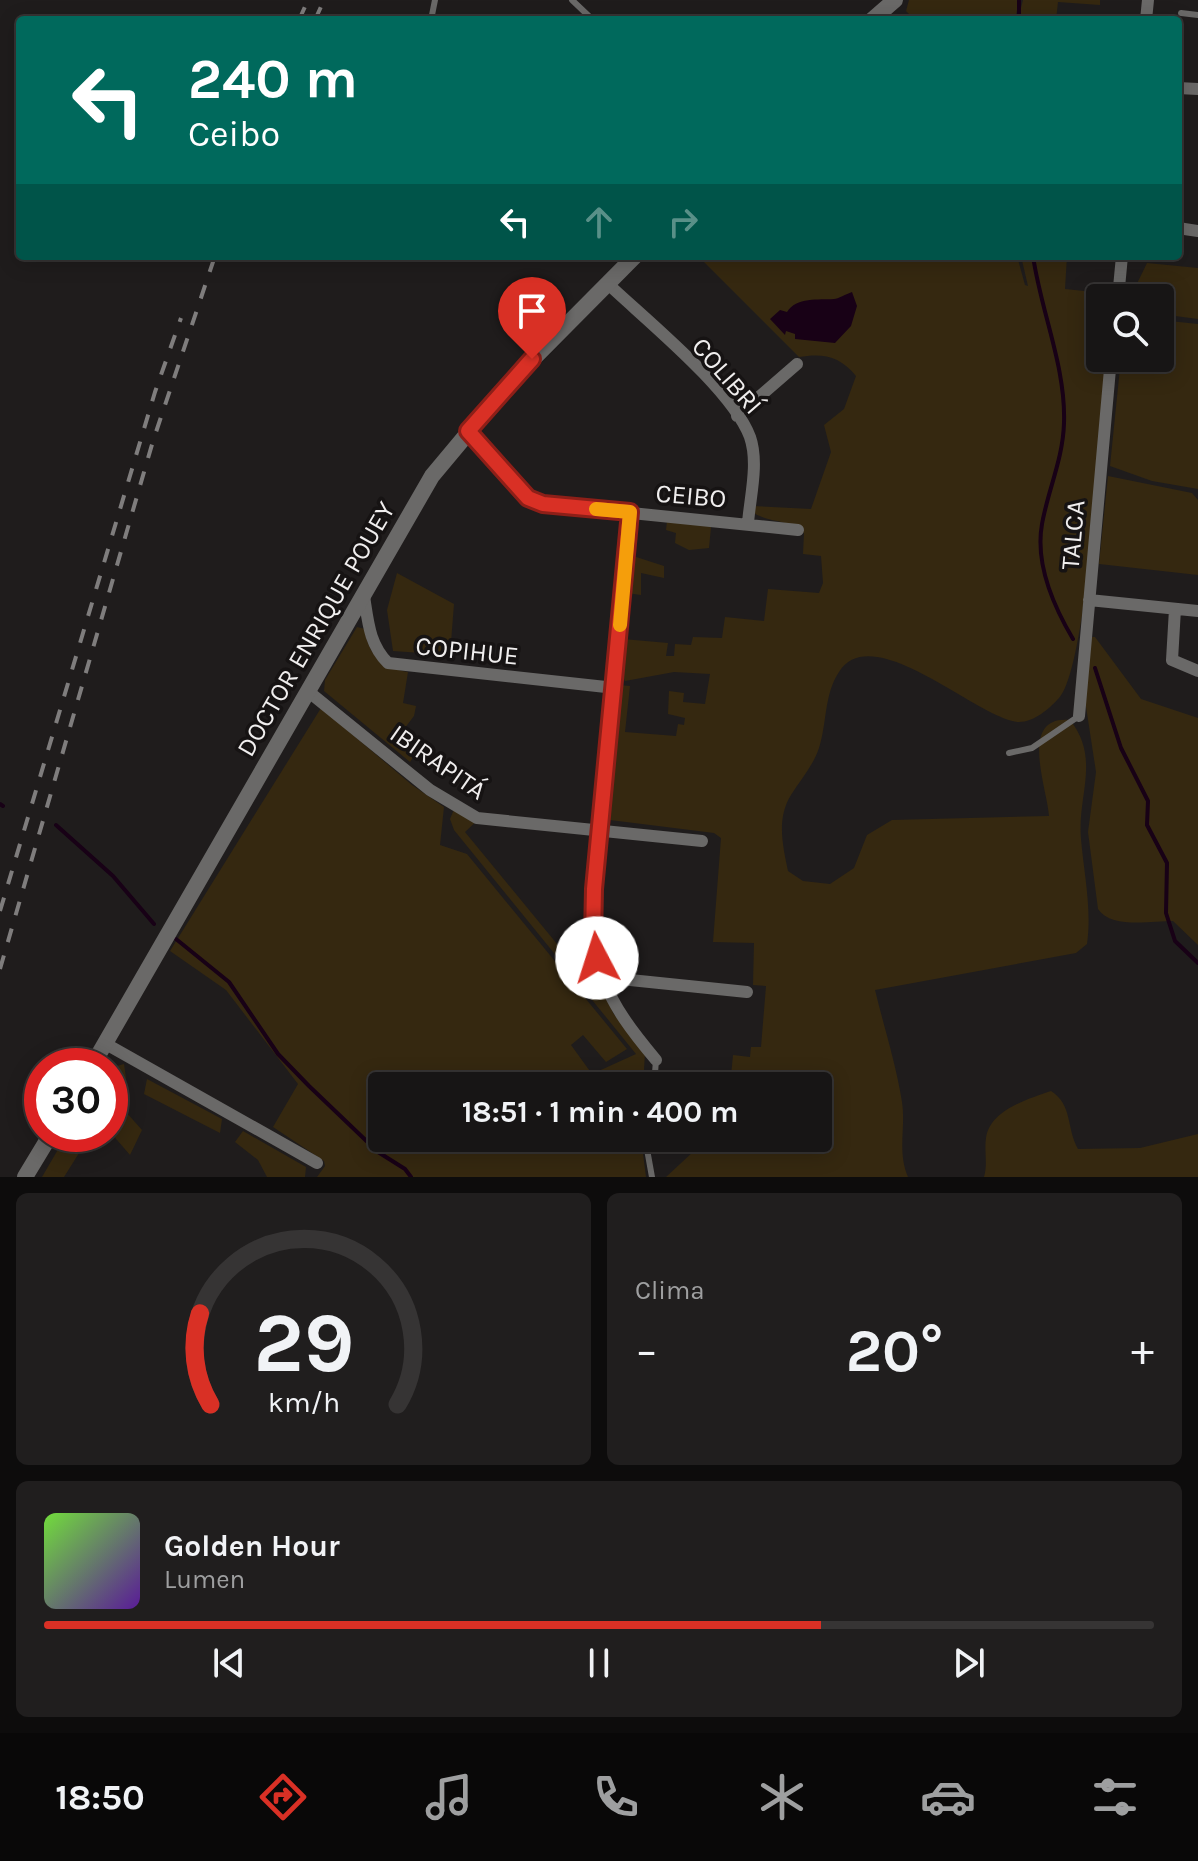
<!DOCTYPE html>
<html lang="es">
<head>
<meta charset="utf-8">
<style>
	body { margin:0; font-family:Karla,sans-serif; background:#201e1e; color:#f1f3f6; height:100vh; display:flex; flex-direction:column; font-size:30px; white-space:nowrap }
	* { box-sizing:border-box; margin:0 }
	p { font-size:26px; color:#9e9fa0 }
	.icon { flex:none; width:44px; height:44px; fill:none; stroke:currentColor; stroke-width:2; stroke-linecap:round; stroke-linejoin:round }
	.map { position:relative; height:1177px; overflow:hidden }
	.drawer { display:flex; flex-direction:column; gap:16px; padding:16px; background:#0d0c0c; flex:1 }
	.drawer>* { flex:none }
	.guide { position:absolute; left:16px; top:16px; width:1166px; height:244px; border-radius:8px; box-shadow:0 4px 20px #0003,0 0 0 2px #363434; background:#00695c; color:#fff; overflow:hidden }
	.fabs { position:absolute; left:1086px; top:284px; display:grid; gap:16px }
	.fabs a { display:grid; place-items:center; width:88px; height:88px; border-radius:8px; background:#171515; box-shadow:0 4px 20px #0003,0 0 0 2px #363434; font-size:40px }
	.speed { position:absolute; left:24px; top:1048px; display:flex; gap:16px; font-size:40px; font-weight:700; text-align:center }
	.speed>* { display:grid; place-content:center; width:104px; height:104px; border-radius:50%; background:#171515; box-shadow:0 4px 20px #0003,0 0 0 2px #363434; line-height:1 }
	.speed .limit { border:12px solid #d22; background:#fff; color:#111 }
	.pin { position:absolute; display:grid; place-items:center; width:68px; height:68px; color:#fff; margin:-82px -34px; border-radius:50% 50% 50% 0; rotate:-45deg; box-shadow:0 0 8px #0007 }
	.pin .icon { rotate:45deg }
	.me { position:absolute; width:88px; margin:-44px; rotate:355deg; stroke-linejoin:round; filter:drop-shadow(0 0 6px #0008) }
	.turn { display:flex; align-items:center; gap:28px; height:168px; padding:0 40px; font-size:36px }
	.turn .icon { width:104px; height:104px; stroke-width:2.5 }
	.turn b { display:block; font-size:56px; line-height:68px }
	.lanes { display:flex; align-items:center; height:76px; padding:0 40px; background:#0003; justify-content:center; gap:40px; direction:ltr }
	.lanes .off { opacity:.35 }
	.big { font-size:60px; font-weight:700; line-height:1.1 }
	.drawer .tile { flex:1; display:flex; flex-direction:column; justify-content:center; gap:12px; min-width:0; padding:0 28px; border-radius:12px; background:#201e1e }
	.drawer .dial { align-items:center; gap:0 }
	.dial svg { height:208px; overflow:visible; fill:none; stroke:#363434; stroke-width:7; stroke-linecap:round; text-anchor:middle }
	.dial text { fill:#f1f3f6; stroke:none }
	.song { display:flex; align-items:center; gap:24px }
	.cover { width:96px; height:96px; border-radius:12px; background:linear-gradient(135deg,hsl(100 70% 55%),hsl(270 70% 35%)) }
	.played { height:8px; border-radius:4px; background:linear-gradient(90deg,#d93025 70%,#363434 70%) }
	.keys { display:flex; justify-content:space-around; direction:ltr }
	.heat { display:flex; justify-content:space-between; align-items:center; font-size:44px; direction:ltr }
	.drawer .tiles { flex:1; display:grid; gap:16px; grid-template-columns:1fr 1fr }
	.tile:last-child { grid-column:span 2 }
	.trip { position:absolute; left:368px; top:1072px; width:464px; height:80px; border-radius:8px; background:#171515; box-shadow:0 4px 20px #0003,0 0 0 2px #363434; font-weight:700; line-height:80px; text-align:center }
	.tab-bar { display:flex; height:128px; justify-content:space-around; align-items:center; background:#090808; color:#9e9fa0 }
	.tab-bar .icon { width:56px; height:56px }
	.tab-bar .on { color:#d93025 }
	.tab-bar b { font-size:36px; color:#f1f3f6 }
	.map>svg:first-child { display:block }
	.green { fill:#352810 }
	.water { fill:#180116 }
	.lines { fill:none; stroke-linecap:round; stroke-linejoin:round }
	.stream { stroke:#180116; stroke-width:4 }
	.service { stroke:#6a6968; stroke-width:6 }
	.minor { stroke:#6a6968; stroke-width:12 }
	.tertiary { stroke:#6a6968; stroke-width:16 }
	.rail { stroke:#7f7d7d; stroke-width:4; stroke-dasharray:14 14; stroke-linecap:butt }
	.route-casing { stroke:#8d1f18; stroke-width:20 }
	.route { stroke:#d93025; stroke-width:14 }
	.slow { stroke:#f59e0b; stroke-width:14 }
	.labels { text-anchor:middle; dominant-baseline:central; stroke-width:7; stroke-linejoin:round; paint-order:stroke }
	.street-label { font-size:26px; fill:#f0eeee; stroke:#161313 }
</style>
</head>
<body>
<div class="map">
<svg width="1198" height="1177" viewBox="0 0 1198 1177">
	<rect width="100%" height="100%" fill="#1f1c1c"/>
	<!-- green -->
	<path class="green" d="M909,0h110l-4,20h-68l-38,-6 -3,-3z
		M1023,0h77v5l-42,-3 -2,18h-38z
		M731,256h286l8,29 3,1 -7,-30h46l-2,33 48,5 -1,4h-12v60h7c-6,56 -19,310 -48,340 -10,11 -25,24 -40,24 -39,-1 -146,-104 -180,-50 -15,22 -12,52 -20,76 -6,18 -18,31 -28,47 -15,24 -8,51 -3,76l15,10 27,3 24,-16 13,-33 25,-15 157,-4c-2,-29 -31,-101 21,-96 31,39 7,76 11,119 3,35 11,70 6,105l-11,9 -201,37c9,37 21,74 27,112 4,25 -5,50 6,75h-242l42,-39h110v-52h-88l3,-31 17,2 1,-10h10l5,-61 -13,-1 1,-42 -41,-1 8,-104 -7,-5 -104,-13 -3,-6 12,-129 11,1 -5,46 51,4 2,-12 6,1 1,-7 -17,-4 1,-23 15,2 -1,9 22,2 5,-30 -36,-2 -49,9 -5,-7 3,-35 45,4 -2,13h8l1,-12 16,1 2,-8 29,1 3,-21 39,4 4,-32 51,4 4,-10 -2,-27 -18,-2 1,-21c-15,-15 -38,-9 -54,-23l2,-4 59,3 20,-57 -7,-27 20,-16 12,-33c-16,-20 -33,-23 -57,-19l-99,-99z
		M1147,263l51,5v51l-38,-5v-16h-30z
		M1160,320l38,4v165l-46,-8 -42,-15 11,-108h39z
		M1108,476l84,17 6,7v75l-99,-11z
		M668,512l44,5 -3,31 -20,2 -14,-7 1,-10 -10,-3z
		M630,555l34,11v12l-23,-5v22l-14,-2z
		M397,573l57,31 -4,51 -57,-4 -6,-41z
		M357,627l8,2c3,27 18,39 43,43l-5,31 13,3 -2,10 -10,13 19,14 -13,19 -86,-71 1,-11z
		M1089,637h6l46,62 57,19v227l-25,-24c-22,0 -62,8 -75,-12l-10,-77 8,-60 -13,-85z
		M321,708l91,77 32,22 -4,38 27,9 160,195 -21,13 -23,-27 -12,10 21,29 44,-20 -182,-224 -4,-11 5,-12 27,9 -17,16 106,129 15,-16 27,68 32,40 -2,33h-261v52h259l5,39h-329l8,-11 -1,-5 -51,-34 25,-43 -72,-94 -56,-39z
		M124,1064l2,14 -16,26v-36z
		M147,1079l75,40 -2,14 -76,-39z
		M1051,1091c22,14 15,37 27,58l62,-1 58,-14v43h-214c4,-14 0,-25 2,-39 4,-28 42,-39 65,-47z
		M118,1103l24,27 -12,25 -19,-22z
		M243,1131l63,36 -1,10h-38l-9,-17 -23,-18z
		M67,1134h24l-27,43h-22z"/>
	<!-- water -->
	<path class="water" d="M852,292l5,14 -6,20 -16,17 -40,-4v-5l-9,-3 -1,4 -15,-16 10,-9 7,2c9,-15 32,-12 47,-13 4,0 12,-5 18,-7z"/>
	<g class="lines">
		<!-- stream -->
		<path class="stream" d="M1019,20v-20
			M1033,256c8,56 33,111 31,167 -1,36 -16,67 -22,101 -7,39 12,83 31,115
			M1095,668l26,80 27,53 -1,24 20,38 -1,50 9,28 23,22
			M0,804l3,2
			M56,825l57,51 41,48
			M176,939l53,43 49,72 31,32 69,66 27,17 6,8"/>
		<!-- service -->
		<path class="service" d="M572,0l21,20
			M1181,13l17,2
			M431,20l4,-20
			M1009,753l23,-5 47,-32
			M654,1086l2,-26
			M645,1138l7,39"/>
		<!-- minor -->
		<path class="minor" d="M1146,20l2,-20
			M1178,88l20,1
			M1178,228l20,3
			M607,283c39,37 125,106 143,154 9,26 0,60 -2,86
			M1118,298l4,-42
			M737,416l60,-52
			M468,431c21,25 43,61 75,73l255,26
			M630,512l-36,377c-2,82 10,109 62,171
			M364,596c4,25 5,48 24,67l227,25
			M1089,600l109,11
			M1175,609l-3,51 26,11
			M309,692l121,98 47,28 225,23
			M1079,716l32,-358
			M601,977l146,15
			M106,1044l211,119"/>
		<!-- tertiary -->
		<path class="tertiary" d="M872,20l23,-20
			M92,1066l340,-590 82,-98 121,-122
			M25,1177l26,-43"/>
		<!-- rail -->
		<path class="rail" d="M299,20l9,-20
			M315,20l9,-20
			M0,911l155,-519 26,-74
			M0,969l153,-528 62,-185"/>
	</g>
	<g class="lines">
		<!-- route casing -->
		<g class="route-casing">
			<path id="route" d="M532,359l-64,72 60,67 15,6 87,8 -36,377 -1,49 4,20"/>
		</g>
		<!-- route -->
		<use href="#route" class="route"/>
		<!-- slow -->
		<path class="slow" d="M596,509l34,3 -10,113"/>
	</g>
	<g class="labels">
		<!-- street labels -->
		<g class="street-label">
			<text transform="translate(727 376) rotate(49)">COLIBRÍ</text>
			<text transform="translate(691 496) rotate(5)">CEIBO</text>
			<text transform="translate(1073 535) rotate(-85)">TALCA</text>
			<text transform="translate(316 629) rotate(-60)">DOCTOR ENRIQUE POUEY</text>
			<text transform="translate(467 651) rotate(6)">COPIHUE</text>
			<text transform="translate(438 762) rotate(35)">IBIRAPITÁ</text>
		</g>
	</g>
</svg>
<div class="fabs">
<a><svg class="icon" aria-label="search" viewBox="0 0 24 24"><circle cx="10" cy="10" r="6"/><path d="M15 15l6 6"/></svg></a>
</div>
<div class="speed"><div class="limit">30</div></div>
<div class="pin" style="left:532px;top:359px;background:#d93025"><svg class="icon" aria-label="arrive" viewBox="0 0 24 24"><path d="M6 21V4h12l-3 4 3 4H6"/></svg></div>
<svg class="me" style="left:597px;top:958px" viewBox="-20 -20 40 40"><circle r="19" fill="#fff"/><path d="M0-13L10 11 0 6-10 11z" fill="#d93025"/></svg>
<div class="trip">18:51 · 1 min · 400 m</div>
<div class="guide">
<div class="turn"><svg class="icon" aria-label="left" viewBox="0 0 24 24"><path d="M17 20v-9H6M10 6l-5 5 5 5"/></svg><div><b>240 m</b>Ceibo</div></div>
<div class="lanes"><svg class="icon" aria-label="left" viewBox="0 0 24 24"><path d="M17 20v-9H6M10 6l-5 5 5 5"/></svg><svg class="icon off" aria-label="ahead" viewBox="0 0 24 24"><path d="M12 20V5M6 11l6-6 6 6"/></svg><svg class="icon off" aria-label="right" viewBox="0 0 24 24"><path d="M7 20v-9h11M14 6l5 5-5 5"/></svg></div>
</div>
</div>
<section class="drawer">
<div class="tiles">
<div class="tile dial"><svg viewBox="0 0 100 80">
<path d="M14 69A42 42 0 1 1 86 69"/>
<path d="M14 69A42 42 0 0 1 10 34" stroke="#d93025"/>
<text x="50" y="56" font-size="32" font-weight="700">29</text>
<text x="50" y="72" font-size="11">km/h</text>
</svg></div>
<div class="tile"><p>Clima</p>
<div class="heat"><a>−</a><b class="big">20°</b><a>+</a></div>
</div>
<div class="tile">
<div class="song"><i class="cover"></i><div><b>Golden Hour</b><p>Lumen</p></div></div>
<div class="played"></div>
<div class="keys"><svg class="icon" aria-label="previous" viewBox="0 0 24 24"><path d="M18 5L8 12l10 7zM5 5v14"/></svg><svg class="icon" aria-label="pause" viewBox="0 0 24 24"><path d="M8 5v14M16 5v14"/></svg><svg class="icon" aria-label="next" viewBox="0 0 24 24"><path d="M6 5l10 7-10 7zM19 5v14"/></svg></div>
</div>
</div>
</section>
<nav class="tab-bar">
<b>18:50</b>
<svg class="icon on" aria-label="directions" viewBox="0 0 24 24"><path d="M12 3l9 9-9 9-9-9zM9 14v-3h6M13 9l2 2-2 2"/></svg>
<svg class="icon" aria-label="music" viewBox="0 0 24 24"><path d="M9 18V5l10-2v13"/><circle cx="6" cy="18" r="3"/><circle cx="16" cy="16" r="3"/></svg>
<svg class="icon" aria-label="phone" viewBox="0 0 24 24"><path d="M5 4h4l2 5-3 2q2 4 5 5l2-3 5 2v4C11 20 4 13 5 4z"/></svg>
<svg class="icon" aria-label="climate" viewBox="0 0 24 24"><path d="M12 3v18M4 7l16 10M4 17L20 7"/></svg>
<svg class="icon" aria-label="car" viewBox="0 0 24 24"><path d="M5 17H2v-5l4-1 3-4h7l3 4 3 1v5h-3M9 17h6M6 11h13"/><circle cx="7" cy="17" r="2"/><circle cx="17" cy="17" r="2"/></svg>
<svg class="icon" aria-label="filters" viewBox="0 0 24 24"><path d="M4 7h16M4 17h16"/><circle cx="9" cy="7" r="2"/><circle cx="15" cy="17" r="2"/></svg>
</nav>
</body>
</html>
